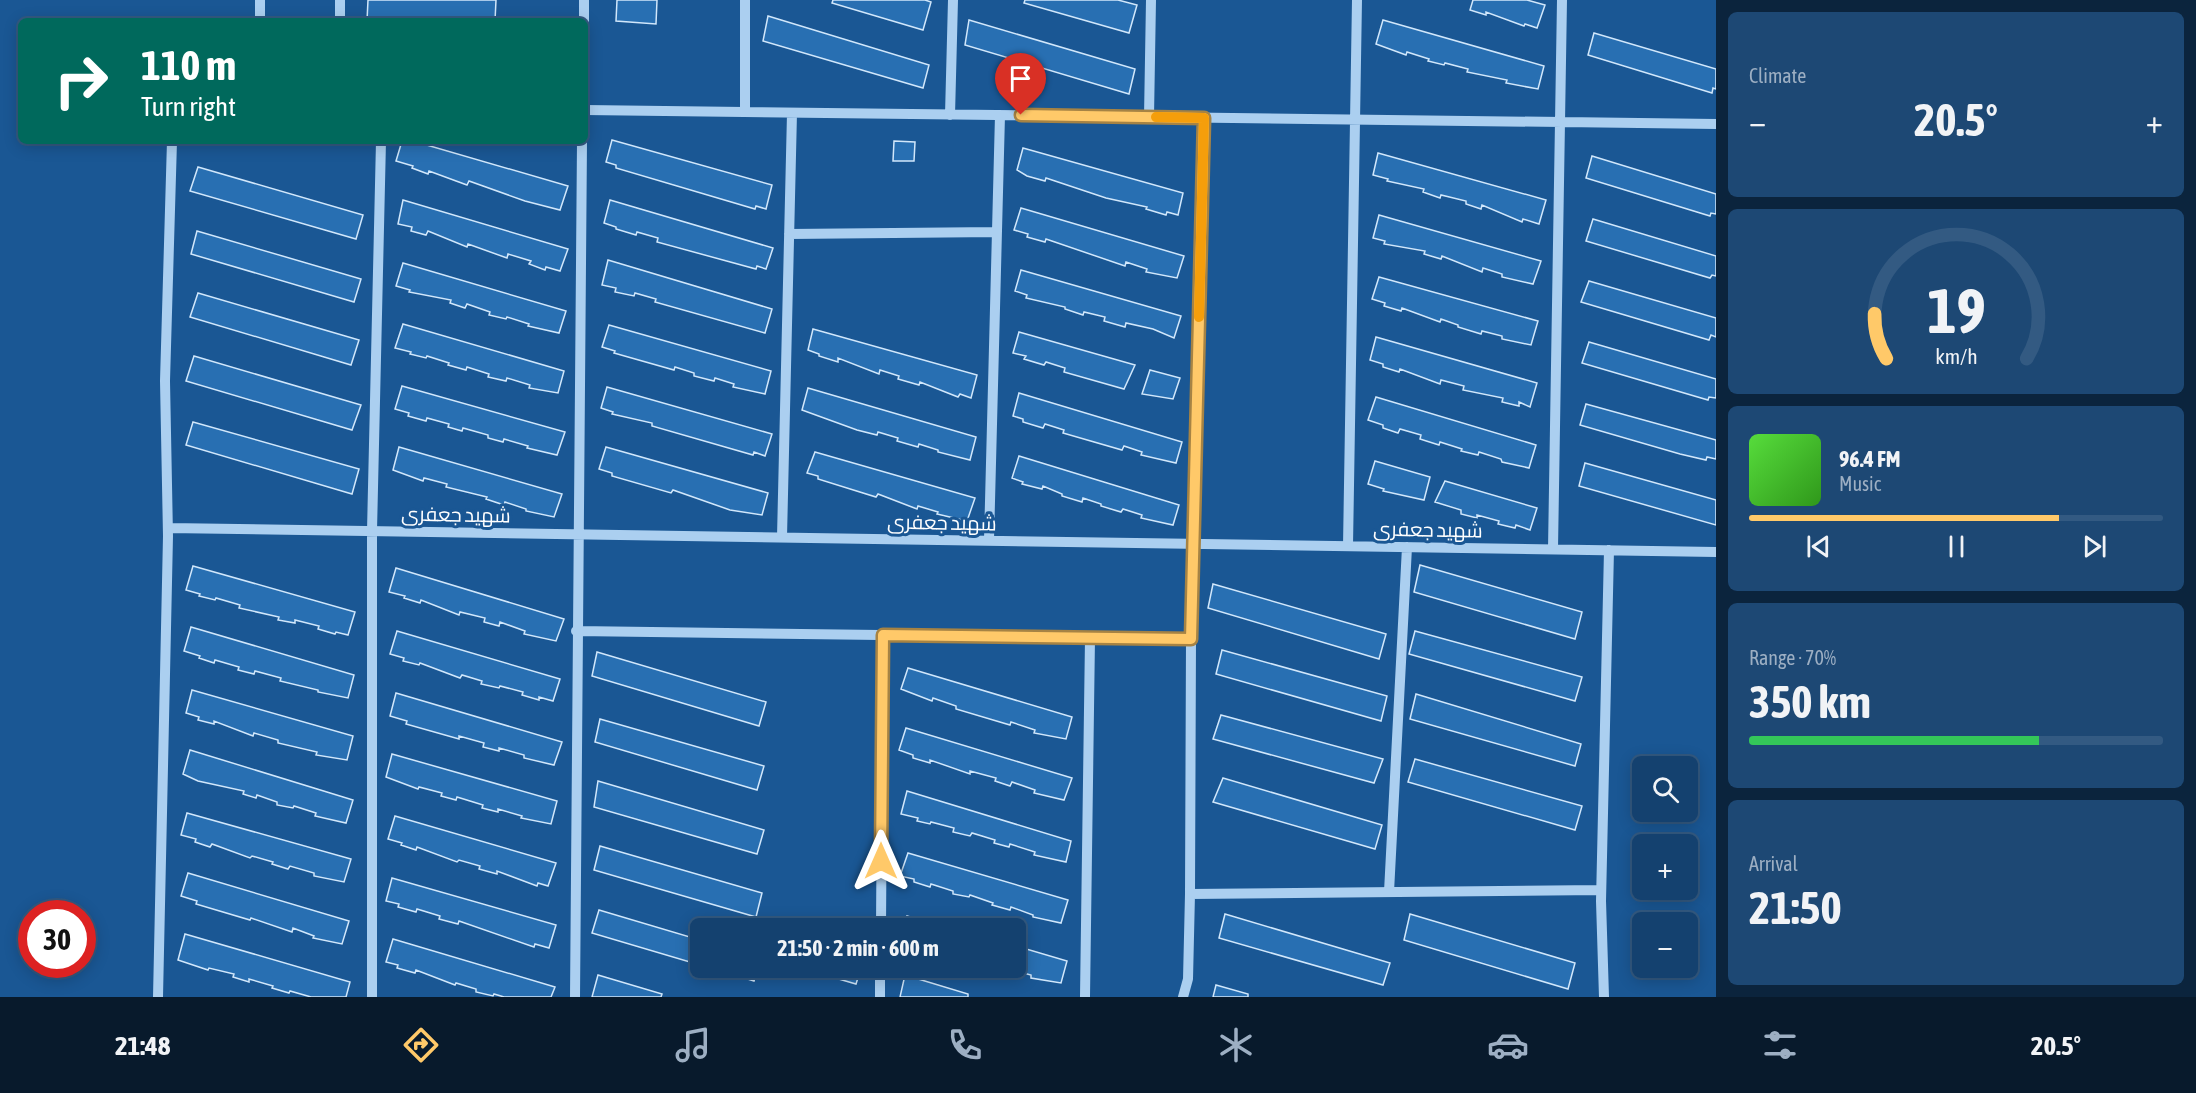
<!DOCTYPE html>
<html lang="en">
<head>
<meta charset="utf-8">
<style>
	body { margin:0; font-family:"Asap Condensed",Cairo,sans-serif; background:#1d4874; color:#f1f3f6; height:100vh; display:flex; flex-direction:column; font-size:22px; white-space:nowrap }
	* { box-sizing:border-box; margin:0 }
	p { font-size:20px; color:#9dafc3 }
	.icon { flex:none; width:33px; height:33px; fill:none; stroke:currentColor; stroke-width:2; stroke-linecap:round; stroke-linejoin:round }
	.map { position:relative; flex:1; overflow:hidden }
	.side { display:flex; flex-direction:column; gap:12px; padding:12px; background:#0b243d; width:480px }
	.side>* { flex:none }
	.top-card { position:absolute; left:18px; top:18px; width:570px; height:126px; border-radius:9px; box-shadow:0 3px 15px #0003,0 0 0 2px #335a82; background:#00695c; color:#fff; overflow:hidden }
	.buttons { position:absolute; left:1632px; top:756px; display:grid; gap:12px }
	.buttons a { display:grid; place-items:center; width:66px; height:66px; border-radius:9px; background:#14416f; box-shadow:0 3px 15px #0003,0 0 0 2px #335a82; font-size:30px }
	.speed { position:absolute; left:18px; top:900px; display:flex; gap:12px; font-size:30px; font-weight:700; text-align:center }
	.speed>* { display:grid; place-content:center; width:78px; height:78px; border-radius:50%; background:#14416f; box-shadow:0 3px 15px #0003,0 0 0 2px #335a82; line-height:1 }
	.speed .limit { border:9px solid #d22; background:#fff; color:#111 }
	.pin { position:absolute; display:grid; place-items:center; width:51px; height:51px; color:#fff; margin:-62px -26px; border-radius:50% 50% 50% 0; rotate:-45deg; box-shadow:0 0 6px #0007 }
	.pin .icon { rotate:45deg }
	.me { position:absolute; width:66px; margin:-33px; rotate:0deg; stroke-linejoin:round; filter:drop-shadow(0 0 4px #0008) }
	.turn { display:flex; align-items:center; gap:21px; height:126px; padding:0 24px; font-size:27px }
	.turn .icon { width:78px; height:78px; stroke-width:2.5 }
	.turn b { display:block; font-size:42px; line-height:51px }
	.big { font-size:45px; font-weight:700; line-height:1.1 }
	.side .widget { flex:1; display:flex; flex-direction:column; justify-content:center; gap:9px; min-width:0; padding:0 21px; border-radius:9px; background:#1d4874 }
	.side .dial { align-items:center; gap:0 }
	.dial svg { height:156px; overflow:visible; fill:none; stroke:#335a82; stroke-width:7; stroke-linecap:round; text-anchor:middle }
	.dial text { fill:#f1f3f6; stroke:none }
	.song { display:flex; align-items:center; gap:18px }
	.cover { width:72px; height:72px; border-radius:9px; background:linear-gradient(135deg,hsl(110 70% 55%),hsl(110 70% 35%)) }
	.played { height:6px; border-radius:3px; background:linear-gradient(90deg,#ffc969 75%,#335a82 75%) }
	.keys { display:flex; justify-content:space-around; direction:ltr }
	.heat { display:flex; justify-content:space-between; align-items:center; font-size:33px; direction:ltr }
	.charge { height:9px; border-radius:4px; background:linear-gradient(90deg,#34c759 70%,#335a82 0) }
	.trip { position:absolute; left:690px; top:918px; width:336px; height:60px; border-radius:9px; background:#14416f; box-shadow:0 3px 15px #0003,0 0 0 2px #335a82; font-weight:700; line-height:60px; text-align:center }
	.tabs { display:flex; height:96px; justify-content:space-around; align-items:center; background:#081a2c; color:#9dafc3 }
	.tabs .icon { width:42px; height:42px }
	.tabs .selected { color:#ffc969 }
	.tabs b { font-size:27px; color:#f1f3f6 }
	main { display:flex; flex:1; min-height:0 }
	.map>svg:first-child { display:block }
	.building { fill:#286fb2; stroke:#d1e7fb; stroke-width:1.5 }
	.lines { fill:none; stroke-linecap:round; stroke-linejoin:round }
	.minor { stroke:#abcff0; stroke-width:10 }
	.route-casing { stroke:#a68344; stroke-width:15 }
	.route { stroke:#ffc969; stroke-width:10 }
	.slow { stroke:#f59e0b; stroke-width:10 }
	.labels { text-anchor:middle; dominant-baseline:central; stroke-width:6; stroke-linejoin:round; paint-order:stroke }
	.street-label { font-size:20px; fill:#fff; stroke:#1a5794 }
</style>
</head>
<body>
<main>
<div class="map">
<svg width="1716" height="997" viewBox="0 0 1716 997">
	<rect width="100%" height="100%" fill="#1a5794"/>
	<!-- building -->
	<path class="building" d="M368,0h128l-1,21h-128z
		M617,0h40l-1,24 -40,-3z
		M833,0h92l6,2 -8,28 -91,-27z
		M1025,0h93l19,5 -8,28 -105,-30z
		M1473,0h54l18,5 -8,23 -12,-4 -1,2 -38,-14v3l-16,-5z
		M768,16l161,49 -6,23 -160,-47z
		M969,20l166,49 -6,25 -164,-49z
		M1383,20l161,46 -6,23 -32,-6 1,-3 -40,-8 1,-3 -23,-6 -1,2 -16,-4 1,-2 -22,-7 -1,3 -30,-11z
		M1594,33l122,36v20l-3,-1 -1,5 -124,-38z
		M612,140l160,45 -6,24 -10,-3 -1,3 -139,-41v-3l-10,-3z
		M402,141h11l155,45 -8,24 -35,-9 -56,-20 -2,4 -38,-14 -1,3 -16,-6 1,-2 -17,-5z
		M894,141l21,1 -1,19h-21z
		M1023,148l160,45 -5,22 -11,-3 -1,3 -20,-6 1,-2 -41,-9 -60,-20 -1,3 -18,-5 -10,-6z
		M1378,153l168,47 -7,24 -16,-5 -1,3 -40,-17 -1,4 -15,-5v-3l-25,-6 -1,3 -17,-6 1,-3 -37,-8 1,-2 -15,-4z
		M1592,156l124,38v20l-5,-1 -1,3 -124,-38z
		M198,167l165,48 -7,24 -166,-48z
		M403,200l165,49 -8,22 -14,-4 -1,3 -16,-6 2,-3 -23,-7 -1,4 -39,-14 -1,3 -39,-16 -2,4 -15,-4 1,-4 -14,-3z
		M610,200l163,48 -7,21 -9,-3 -1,3 -99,-27 1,-4 -21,-6 -1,3 -20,-6v-2l-12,-4z
		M1021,208l163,48 -7,22 -31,-6 1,-3 -21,-7 -1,4 -79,-27 -1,3 -18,-5 1,-3 -14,-4z
		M1379,215l162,46 -8,23 -31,-7v-3l-19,-6 -1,4 -40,-16 -1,3 -17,-5 1,-3 -41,-7 1,-3 -12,-3z
		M1593,219l123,37v20l-4,-1 -2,3 -124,-37z
		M197,231l164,48 -7,23 -163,-48z
		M608,260l164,49 -7,24 -110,-31 1,-3 -21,-6 -1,3 -19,-4 1,-4 -14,-3z
		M403,263l163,48 -7,22 -31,-7 1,-2 -22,-7 -1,2 -17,-4 1,-3 -23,-8 -2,4 -15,-5 1,-3 -42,-8 1,-2 -14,-4z
		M1021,270l160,46 -7,22 -21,-9 -27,-6 -1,4 -21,-6 1,-4 -21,-5 -1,3 -18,-6v-2l-39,-9 1,-3 -12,-4z
		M1379,277l159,44 -7,24 -29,-6v-3l-20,-5 -1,3 -23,-7v-2l-17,-6 -1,3 -38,-14 -1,3 -17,-5 1,-3 -13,-4z
		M1589,281l127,37v19l-5,-2 -2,5 -128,-38z
		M198,293l161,47 -8,25 -161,-48z
		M403,324l161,47 -6,22 -29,-5 1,-3 -23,-7 -1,3 -18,-4 1,-3 -22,-7 -1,3 -18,-5 1,-2 -22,-7 -1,2 -16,-4 1,-2 -16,-4z
		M609,325l162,46 -6,23 -32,-7 1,-3 -19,-6 -1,3 -20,-5v-3l-19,-6 -1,3 -60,-17 1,-2 -13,-4z
		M813,329l164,46 -6,23 -11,-4 -2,3 -38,-15 -1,3 -21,-6 1,-3 -19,-6 -1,4 -41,-16v4l-19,-6v-2l-11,-4z
		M1019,332l116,33 -11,24 -60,-17 1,-4 -19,-6 -2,3 -20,-6 2,-3 -13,-3z
		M1376,337l161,46 -7,24 -11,-5v4l-17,-4 1,-4 -40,-8 1,-4 -23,-6 -1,4 -40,-15 -1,3 -16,-5v-3l-13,-4z
		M1589,342l127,37v19l-7,-1 -1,3 -126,-37z
		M194,356l167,49 -9,25 -166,-49z
		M1150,370l30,8 -7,21 -31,-5z
		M402,386l163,46 -8,23 -30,-7 1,-2 -24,-7 -1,3 -15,-4v-3l-25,-7 -1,3 -14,-4 1,-3 -22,-6 -1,3 -18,-5 1,-3 -14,-4z
		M607,387l165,47 -7,22 -11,-4 -1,3 -101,-29v-3l-40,-9 1,-2 -12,-4z
		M808,388l168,49 -6,23 -32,-8v-2l-19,-6 -1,3 -21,-6 1,-3 -20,-6 -1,3 -20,-5 -55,-20z
		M1019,393l163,49 -6,21 -35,-8 1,-3 -18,-6 -2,4 -59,-17 1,-3 -19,-6 -2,4 -20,-6v-3l-10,-3z
		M1376,397l160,48 -7,23 -27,-6 -1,-3 -22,-7 -1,3 -17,-4 1,-2 -22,-7 -1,3 -19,-6 1,-4 -21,-6 -2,4 -15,-5v-3l-15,-5z
		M1586,404l130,36v19l-9,-2 -1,3 -26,-6 -100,-29z
		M193,422l166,47 -7,25 -166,-49z
		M399,447l163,47 -8,23 -28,-6v-2l-21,-7 -1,3 -18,-6 1,-2 -41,-10 1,-3 -23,-6 -1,3 -30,-11z
		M606,447l162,46 -6,22 -32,-5 -57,-20 -2,3 -59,-17v-3l-13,-4z
		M815,452l160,46 -8,23 -30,-7 1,-2 -20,-6 -1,3 -39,-15 -2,3 -58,-18v-3l-11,-3z
		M1019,456l160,49 -6,20 -32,-7 1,-3 -19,-6 -2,3 -20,-6v-2l-18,-6 -1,4 -20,-6v-2l-19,-8 -1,3 -20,-5 1,-2 -11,-4z
		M1375,461l55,16 -6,23 -41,-9 1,-2 -16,-5z
		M1585,463l131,37v25l-137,-39z
		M1445,481l92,27 -7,22 -14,-5 -1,3 -17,-4 1,-3 -22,-6v3l-16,-4v-4l-26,-8z
		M1420,565l162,47 -7,27 -161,-47z
		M193,566l162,46 -7,23 -12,-3 -1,2 -17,-5 1,-3 -24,-6v3l-17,-3 1,-3 -40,-9 1,-3 -24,-7 -1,2 -16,-4 1,-2 -14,-4z
		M396,568l168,51 -8,22 -32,-7 1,-3 -25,-9 -1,4 -15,-4 1,-4 -25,-6 -1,3 -38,-15 -1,3 -16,-5 1,-2 -16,-4z
		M1213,584l173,50 -7,25 -171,-51z
		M191,627l163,48 -6,23 -30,-6v-2l-38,-9 1,-3 -26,-7 -1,3 -16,-4 1,-3 -24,-7 -1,3 -15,-5 1,-2 -16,-5z
		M397,631l163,48 -7,22 -14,-4v3l-17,-5 1,-3 -23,-6 -1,2 -18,-4 1,-3 -20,-6 -2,3 -40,-15 -1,2 -16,-4 1,-3 -14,-4z
		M1415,631l167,46 -7,24 -166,-47z
		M1222,650l165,46 -6,25 -165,-47z
		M597,652l169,50 -7,24 -167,-50z
		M908,668l164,49 -6,22 -32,-6 1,-3 -24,-8 -1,3 -54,-16v-3l-23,-8 -1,3 -31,-12z
		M192,690l161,46 -6,24 -31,-5 1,-3 -39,-9v-3l-24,-7 -1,3 -39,-15v3l-16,-4 1,-3 -13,-4z
		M396,693l166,49 -8,23 -30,-7v-3l-25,-7v3l-16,-4 1,-4 -25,-7v3l-53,-15 1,-3 -17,-5z
		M1416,694l165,50 -6,22 -165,-47z
		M1221,715l162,44 -9,24 -161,-44z
		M600,719l164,47 -7,24 -162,-48z
		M906,728l166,50 -8,22 -30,-7 1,-3 -23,-8 -2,4 -15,-5 1,-3 -26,-7v3l-40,-14v3l-17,-5v-3l-14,-5z
		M190,750l163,50 -7,23 -31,-7 1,-3 -22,-7 -1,2 -16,-3v-3l-20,-7 -1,3 -13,-4 1,-3 -46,-10 -15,-7z
		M392,754l165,47 -6,23 -30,-6 1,-2 -24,-7v3l-16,-4 1,-3 -26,-8 -1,3 -15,-4 1,-3 -23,-6 -1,2 -32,-12z
		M1415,759l167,47 -7,24 -167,-48z
		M1223,778l159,47 -7,24 -162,-47z
		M598,781l166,49 -7,24 -163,-47z
		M907,791l164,50 -5,21 -32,-7 1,-3 -25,-8 -1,3 -15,-4 1,-3 -23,-7 -2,3 -17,-4 1,-4 -23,-6 -1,2 -13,-3 1,-3 -17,-4z
		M187,813l164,46 -7,23 -30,-6v-3l-24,-7 -2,3 -16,-5 1,-2 -21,-6 -2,2 -38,-14 -2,3 -15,-5 1,-3 -15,-4z
		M395,816l161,47 -8,23 -10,-3 -1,3 -40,-15v3l-18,-5 1,-3 -21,-6 -2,2 -40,-15 -1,3 -15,-5 1,-2 -14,-4z
		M600,846l162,47 -6,24 -162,-47z
		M908,853l160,47 -7,23 -28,-6v-2l-22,-8 -1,3 -18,-5 1,-2 -23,-8 -1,2 -16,-3v-3l-22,-7 -1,3 -16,-5v-3l-14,-3z
		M188,873l161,48 -7,23 -29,-6 1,-2 -21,-8 -1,4 -41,-14 -1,2 -54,-16 1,-3 -16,-5z
		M392,878l164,47 -7,23 -14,-4 -1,3 -75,-26 -1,3 -19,-5 1,-3 -23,-7 -1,3 -18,-5 1,-3 -13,-3z
		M599,910l101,30v25l-108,-32z
		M1225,914l165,49 -7,22 -164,-47z
		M1410,914l165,49 -7,26 -164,-49z
		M907,916l31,9v3h-35z
		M185,934l165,48 -4,15h-35l-21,-6 -1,2 -17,-5 1,-2 -24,-7v3l-16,-5 1,-3 -25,-6 -1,2 -30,-10z
		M393,939l162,48 -4,10h-47l-10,-3 -1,2 -17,-4v-3l-20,-6 -1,2 -39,-15 -1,3 -18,-5 1,-3 -12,-3z
		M1016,946l51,15 -6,22 -30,-5v-3l-15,-4z
		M719,968h39l-4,13 -35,-11z
		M811,968h50l-5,16 -45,-13z
		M598,975l64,19 -1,3h-69z
		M905,975l63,19v3h-68z
		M1216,985l32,9v3h-35z"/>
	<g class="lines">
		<!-- minor -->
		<path class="minor" d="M260,0v21
			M340,21v-21
			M584,21v-21
			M585,110l1131,14
			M745,112v-112
			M950,115l3,-115
			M1149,117l2,-117
			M789,234l208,-2
			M168,528l1548,24
			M782,537l10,-424
			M989,540l11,-425
			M1348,546l9,-546
			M1553,549l9,-549
			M576,631l615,8 13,-521
			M1389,892l18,-345
			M1190,894l411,-4
			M881,928l2,-293
			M158,997l10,-461 -3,-155 7,-240
			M372,997v-466l9,-390
			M575,997l7,-856
			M880,997v-29
			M1085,997l5,-359
			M1183,997l5,-18 2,-85 1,-255
			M1604,997l-3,-96 8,-351"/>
	</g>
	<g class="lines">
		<!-- route casing -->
		<g class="route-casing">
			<path id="route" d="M881,861l2,-226 308,4 13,-521 -183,-3"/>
		</g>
		<!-- route -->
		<use href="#route" class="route"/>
		<!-- slow -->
		<path class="slow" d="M1156,117l48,1 -5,199"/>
	</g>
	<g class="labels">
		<!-- street labels -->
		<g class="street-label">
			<text transform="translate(456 514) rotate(1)">شهید جعفری</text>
			<text transform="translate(942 522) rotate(1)">شهید جعفری</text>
			<text transform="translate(1428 529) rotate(1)">شهید جعفری</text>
		</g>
	</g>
</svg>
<div class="buttons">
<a><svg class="icon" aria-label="search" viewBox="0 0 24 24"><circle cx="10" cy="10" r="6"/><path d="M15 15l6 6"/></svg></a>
<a>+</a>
<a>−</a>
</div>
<div class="speed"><div class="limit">30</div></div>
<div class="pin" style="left:1021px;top:115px;background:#d93025"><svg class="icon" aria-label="arrive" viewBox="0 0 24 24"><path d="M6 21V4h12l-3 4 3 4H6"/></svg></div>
<svg class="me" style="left:881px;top:861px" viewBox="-20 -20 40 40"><path d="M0-17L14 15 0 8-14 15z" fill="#ffc969" stroke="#fff" stroke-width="4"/></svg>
<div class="trip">21:50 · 2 min · 600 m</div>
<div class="top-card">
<div class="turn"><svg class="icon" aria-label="right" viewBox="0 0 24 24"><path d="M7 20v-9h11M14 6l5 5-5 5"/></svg><div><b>110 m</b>Turn right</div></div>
</div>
</div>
<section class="side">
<div class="widget"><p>Climate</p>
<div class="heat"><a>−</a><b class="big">20.5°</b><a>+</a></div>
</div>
<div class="widget dial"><svg viewBox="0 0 100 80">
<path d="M14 69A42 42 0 1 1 86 69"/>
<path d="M14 69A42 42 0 0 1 8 46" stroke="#ffc969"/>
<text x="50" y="56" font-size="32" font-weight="700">19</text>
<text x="50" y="72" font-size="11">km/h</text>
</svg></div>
<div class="widget">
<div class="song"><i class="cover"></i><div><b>96.4 FM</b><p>Music</p></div></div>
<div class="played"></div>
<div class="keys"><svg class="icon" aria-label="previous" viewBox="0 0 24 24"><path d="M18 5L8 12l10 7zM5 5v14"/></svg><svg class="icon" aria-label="pause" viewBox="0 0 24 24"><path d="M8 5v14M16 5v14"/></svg><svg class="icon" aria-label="next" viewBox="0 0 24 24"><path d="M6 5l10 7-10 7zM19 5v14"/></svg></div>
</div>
<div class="widget"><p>Range · 70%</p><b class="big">350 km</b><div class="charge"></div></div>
<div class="widget"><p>Arrival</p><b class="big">21:50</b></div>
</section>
</main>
<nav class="tabs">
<b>21:48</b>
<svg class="icon selected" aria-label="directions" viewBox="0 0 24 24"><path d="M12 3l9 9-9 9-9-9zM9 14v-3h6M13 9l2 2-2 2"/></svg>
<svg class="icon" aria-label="music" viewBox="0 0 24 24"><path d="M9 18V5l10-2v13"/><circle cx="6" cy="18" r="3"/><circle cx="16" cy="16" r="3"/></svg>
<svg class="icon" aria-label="phone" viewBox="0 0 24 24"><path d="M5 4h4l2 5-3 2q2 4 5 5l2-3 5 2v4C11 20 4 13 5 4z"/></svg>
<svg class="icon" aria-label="climate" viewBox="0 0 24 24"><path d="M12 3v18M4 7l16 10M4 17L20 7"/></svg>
<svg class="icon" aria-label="car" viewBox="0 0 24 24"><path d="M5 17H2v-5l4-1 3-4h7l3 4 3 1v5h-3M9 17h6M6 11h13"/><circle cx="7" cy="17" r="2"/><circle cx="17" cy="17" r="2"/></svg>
<svg class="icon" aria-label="filters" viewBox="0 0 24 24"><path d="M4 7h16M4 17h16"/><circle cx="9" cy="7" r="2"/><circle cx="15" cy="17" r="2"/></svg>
<b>20.5°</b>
</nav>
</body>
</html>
